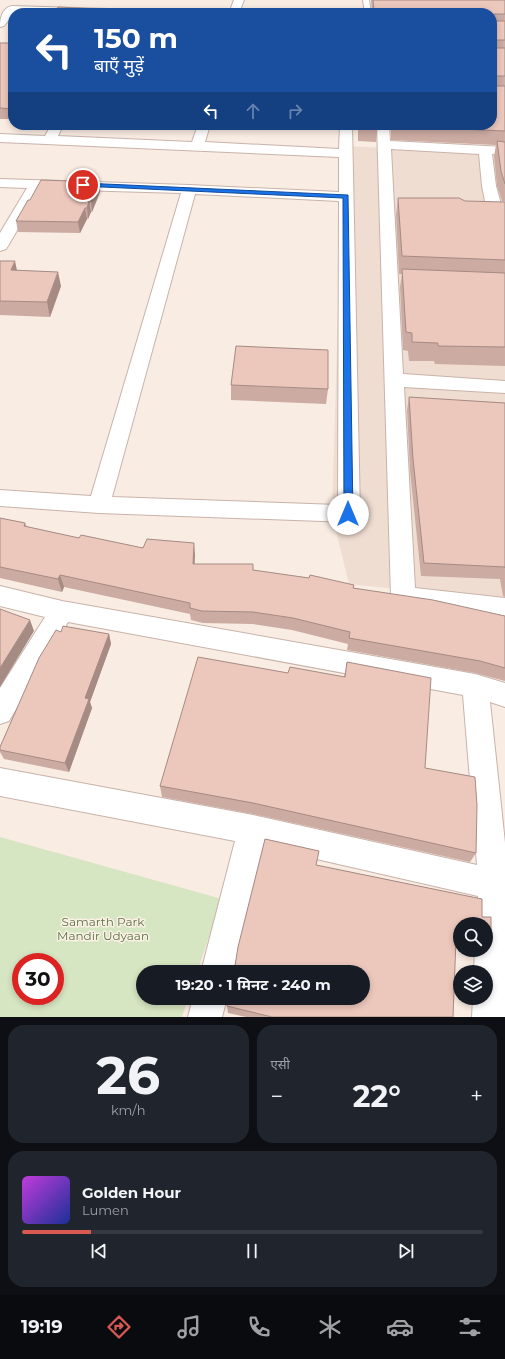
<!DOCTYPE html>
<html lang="hi">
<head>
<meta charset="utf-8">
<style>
	body { margin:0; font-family:Montserrat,"Noto Sans Devanagari",sans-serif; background:#20242c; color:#f1f3f6; height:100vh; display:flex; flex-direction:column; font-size:15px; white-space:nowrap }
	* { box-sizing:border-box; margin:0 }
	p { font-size:13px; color:#9ea1a6 }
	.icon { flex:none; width:22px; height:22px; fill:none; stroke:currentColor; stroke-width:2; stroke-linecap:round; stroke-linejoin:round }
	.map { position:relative; height:1017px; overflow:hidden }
	.details { display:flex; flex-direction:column; gap:8px; padding:8px; background:#0d0f14; flex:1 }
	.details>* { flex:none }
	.hud { position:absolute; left:8px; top:8px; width:489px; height:122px; border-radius:16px; box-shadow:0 2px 6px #0003; background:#1a4fa0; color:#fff; overflow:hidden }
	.tools { position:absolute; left:453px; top:917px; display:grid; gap:8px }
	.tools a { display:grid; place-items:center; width:40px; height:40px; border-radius:50%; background:#171b24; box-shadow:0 2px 6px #0003; font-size:20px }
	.speed { position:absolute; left:12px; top:953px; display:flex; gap:8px; font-size:20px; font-weight:700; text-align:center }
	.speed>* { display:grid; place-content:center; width:52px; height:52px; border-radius:50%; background:#171b24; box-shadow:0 2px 6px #0003; line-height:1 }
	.speed .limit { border:6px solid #d22; background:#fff; color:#111 }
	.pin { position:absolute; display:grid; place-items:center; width:34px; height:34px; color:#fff; margin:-17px; border:2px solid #fff; border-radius:50%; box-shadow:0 1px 4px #0007 }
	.me { position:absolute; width:44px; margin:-22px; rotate:0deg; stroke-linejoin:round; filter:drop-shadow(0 0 3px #0008) }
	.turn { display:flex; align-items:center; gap:14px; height:84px; padding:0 20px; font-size:18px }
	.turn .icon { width:52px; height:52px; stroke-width:2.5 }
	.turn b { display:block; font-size:28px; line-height:34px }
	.lanes { display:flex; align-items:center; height:38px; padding:0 20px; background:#0003; justify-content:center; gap:20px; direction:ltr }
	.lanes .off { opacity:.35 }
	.big { font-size:30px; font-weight:700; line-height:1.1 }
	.details .tile { flex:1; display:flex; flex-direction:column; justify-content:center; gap:6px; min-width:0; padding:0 14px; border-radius:16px; background:#20242c }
	.details .dial { align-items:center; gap:0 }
	.dial b { font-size:52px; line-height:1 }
	.song { display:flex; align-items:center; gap:12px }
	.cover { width:48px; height:48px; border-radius:6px; background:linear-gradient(135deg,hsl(290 70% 55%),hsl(230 70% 35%)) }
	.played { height:4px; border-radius:2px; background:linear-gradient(90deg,#d85952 15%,#363941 15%) }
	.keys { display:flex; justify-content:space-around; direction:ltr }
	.heat { display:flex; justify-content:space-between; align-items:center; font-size:22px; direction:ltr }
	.details .tiles { flex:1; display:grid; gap:8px; grid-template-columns:1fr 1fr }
	.tile:last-child { grid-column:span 2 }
	.trip { position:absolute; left:136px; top:965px; width:234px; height:40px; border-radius:20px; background:#171b24; box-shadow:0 2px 6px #0003; font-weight:700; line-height:40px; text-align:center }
	.tab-bar { display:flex; height:64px; justify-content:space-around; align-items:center; background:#090b0e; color:#9ea1a6 }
	.tab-bar .icon { width:28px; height:28px }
	.tab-bar .on { color:#d85952 }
	.tab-bar b { font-size:18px; color:#f1f3f6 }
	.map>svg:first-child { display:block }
	.residential { fill:#f0ddd1 }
	.green { fill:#d6e5c2; fill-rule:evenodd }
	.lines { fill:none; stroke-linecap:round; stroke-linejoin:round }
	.lane-casing { stroke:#c8b3aa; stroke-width:2 }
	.street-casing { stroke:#c8b3aa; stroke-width:2 }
	.lane { fill:#fff; fill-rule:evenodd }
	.street { fill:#fff; fill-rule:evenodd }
	.wall { fill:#cbaba2 }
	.shaded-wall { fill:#a58b84 }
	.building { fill:#ecc7bc; stroke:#a58b84 }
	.route { fill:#1a73e8; stroke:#114b97 }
	.labels { text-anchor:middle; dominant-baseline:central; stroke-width:3; stroke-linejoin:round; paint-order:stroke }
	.near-park-label { font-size:12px; fill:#5a7344; stroke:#fdf1e7 }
</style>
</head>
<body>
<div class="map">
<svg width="505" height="1017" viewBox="0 0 505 1017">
	<rect width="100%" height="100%" fill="#f9ece2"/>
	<!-- residential -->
	<path class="residential" d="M343,146l162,7v447l-156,-16 -17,-70z"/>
	<!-- green -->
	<path class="green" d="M0,837l222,62 -25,73h-54v26h45l-6,19h-182zM21,962h34v34h-34z"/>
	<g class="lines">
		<!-- lane casing -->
		<g class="lane-casing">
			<path id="lane" d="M363,0h6l2,13h-6z"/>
		</g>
		<!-- street casing -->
		<g class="street-casing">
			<path id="street" d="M234,0h10l-5,13h-10z
				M12,6l129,4 5,3 -131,-1 -11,14 -4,1c0,-9 2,-19 12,-21z
				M51,125h12l-5,11 134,6 6,-17h12l-5,17 134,7 1,-24h12l8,389 -3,6 -8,2 -250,-9 -99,-7v-16l91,6 90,-303 -140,-4 -33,57 -2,3 -6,2v-18l27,-45 -27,-1v-8l189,6 150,7v-35l-339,-15v-8l45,2zM195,194l144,7 -1,304 -226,-8z
				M377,125h12l1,16 115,6v8l-13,-1 4,32 6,22 3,2v10l-15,-6 -3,-3 -5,-25 -3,-32 -88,-5 12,225 102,7v12l-101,-6 11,201 90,10v20l-102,-11 -9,-3 -3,-7z
				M0,586l62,15 413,73 30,9v24l-15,-5 15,141v174h-33l1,-19h13v-26h-12l1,-22h11v-26h-9l1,-28 -214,-49 -31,125h-32l34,-131 -235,-45v-28l253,47 224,50 -14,-170 -395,-73 -59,99 -9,3v-36l45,-71 -45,-11z
				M193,998h34l-5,19h-34z"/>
		</g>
		<!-- lane -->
		<use href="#lane" class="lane"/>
		<!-- street -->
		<use href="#street" class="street"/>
	</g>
	<!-- wall -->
	<path class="wall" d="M371,0h134v201h-3l-5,-15 -3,-30 2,-11 -105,-5v-15h101v-112h-120z
		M0,43h13v76h-13z
		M276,125h63l-1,5 -62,-2z
		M352,125h26l-2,17 -18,-1v-11h-4z
		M98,182l2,10 -8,20h-1l-3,7h-1l-7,14 -62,-1 -2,-11 14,-21z
		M398,198l67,3 40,3v162l-70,-2 -1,-3h-25l-1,-10 -5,-1 -3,-63 2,-13h-3l-3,-59z
		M0,261l17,9 44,16 -11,31 -50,-2z
		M231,385l97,4 -2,15 -95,-4z
		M409,397l96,6v194l-2,-1 -3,-17 -79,-3 -11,-105 -3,-61z
		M0,518l25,5 2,4 52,11 64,10 52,7 -1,9 59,6 101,18 151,28v65l-30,-8 -128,-23 1,-6 -56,-14 -39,-6 -50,-1 -12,-3 -1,-6 -126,-27 -2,5 -62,-14z
		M61,632l48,2 2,10 -21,58 2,6 -23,64 -65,-13 -4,-7v-5z
		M347,662l78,106 51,85 -6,9 -217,-48 -91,-17 -2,-11 128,-113 56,4z
		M265,839l54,12 -3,14 166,34v18h9v24l-5,6v-23h-26v24l-5,-1 -2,70h-207l-18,-4 -1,-7 1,-8h135v-26h-129l4,-25z
		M467,950h8l-2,1z"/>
	<!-- shaded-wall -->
	<path class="shaded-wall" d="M97,9l1,4h-3z
		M98,182l2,10 -8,20 -1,-11z
		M89,201l2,11 -3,7 -1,-11z
		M85,208l2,11 -7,14 -2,-11z
		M15,261l3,14 -7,-5z
		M58,272l3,14 -11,31 -3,-15z
		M194,543l1,12 -1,21 -1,-12z
		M60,575l4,12 -2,5 -4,-13z
		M30,620l4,11 -34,56v-19z
		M109,634l2,10 -21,58 2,6 -23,64 -4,-9 20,-65z"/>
	<!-- building -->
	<path class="building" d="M373,0h132v14h-11l-1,6 2,1h10v19h-11v8h11v28h-11v10h11v45l-112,-5v-1h99v-112h-108v-1h-10z
		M58,7l39,2 -2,4h-41z
		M0,43h13v66l-13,-1z
		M359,125h19v3l-19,-1z
		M497,141l8,1v42l-4,-13z
		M41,180l57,2 -7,19h-2l-2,7h-2l-7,14 -62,-1 12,-21h2z
		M398,198h61l6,3 40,1v58l-103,-4z
		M0,261h15l-4,9 47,2 -11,30 -47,-1z
		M402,269l103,4v74l-67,-1v-3l-26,-1v-9l-6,-1z
		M236,346l92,4v39l-97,-4z
		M409,397l96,6v165v-1l-81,-4 -11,-104z
		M0,518l25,5 -1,3 55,12 2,-3 62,13 4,-9 47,4 -1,21h60v6l56,8 1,-3 44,10 -1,3 80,12 72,16v52l-25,-7 -131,-23 1,-6 -57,-14 -40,-6 -51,-1 -12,-3v-5l-130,-28 -2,4 -58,-12z
		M0,609l30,11 -30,48z
		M63,626l46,8 -24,64 4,1 -24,64 -65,-13v-3l39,-89 17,-28 5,2z
		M198,657l90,16 2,-6 55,10 2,-15 84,16 -6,90 50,9 2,28 -1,48 -223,-50 -93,-17z
		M265,839l54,12 -3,14 166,34v18h9v24h-5v-17h-26v16l-4,-1 -3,78h-181l-45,-11 1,-8h135v-26h-129l4,-25z"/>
	<!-- route -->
	<path class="route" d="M83,183l265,12 5,319 -1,3 -4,1 -4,-4 -1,-316 -263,-12v-2z"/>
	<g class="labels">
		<!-- near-park labels -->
		<g class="near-park-label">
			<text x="103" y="921">Samarth Park<tspan x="103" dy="14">Mandir Udyaan</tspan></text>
		</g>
	</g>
</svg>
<div class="tools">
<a><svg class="icon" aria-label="search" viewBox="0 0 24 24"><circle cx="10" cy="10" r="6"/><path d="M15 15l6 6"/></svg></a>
<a><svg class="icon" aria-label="layers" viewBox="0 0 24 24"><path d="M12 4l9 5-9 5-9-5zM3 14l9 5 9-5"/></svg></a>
</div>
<div class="speed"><div class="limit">30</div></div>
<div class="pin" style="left:83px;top:185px;background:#d93025"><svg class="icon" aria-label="arrive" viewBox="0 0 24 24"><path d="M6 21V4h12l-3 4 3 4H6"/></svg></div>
<svg class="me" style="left:348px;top:514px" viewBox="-20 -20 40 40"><circle r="19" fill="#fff"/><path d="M0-13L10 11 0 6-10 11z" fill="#1a73e8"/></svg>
<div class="trip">19:20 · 1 मिनट · 240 m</div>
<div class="hud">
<div class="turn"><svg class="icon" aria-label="left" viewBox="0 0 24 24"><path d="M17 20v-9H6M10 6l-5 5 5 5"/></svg><div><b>150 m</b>बाएँ मुड़ें</div></div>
<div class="lanes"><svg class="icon" aria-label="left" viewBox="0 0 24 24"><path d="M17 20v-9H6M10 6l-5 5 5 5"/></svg><svg class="icon off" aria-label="ahead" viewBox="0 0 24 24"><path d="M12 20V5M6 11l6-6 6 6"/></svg><svg class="icon off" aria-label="right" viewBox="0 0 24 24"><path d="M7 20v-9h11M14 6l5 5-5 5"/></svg></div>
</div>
</div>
<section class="details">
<div class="tiles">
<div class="tile dial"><b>26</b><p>km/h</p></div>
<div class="tile"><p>एसी</p>
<div class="heat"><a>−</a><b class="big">22°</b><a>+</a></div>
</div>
<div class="tile">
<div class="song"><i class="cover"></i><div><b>Golden Hour</b><p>Lumen</p></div></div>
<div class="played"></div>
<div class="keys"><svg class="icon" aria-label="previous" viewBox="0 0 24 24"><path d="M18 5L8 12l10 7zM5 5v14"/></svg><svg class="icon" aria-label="pause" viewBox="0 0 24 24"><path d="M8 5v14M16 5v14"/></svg><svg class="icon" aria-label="next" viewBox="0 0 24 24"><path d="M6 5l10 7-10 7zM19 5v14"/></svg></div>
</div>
</div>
</section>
<nav class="tab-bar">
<b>19:19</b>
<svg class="icon on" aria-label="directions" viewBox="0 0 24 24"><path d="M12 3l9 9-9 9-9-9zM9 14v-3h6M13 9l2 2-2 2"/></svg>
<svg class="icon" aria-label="music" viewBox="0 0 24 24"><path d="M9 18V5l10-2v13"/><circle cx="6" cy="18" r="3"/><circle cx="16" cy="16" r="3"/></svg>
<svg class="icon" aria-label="phone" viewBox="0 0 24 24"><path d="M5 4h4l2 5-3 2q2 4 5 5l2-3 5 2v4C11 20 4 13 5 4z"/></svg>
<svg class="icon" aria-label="climate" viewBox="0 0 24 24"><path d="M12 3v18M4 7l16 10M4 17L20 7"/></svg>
<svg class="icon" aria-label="car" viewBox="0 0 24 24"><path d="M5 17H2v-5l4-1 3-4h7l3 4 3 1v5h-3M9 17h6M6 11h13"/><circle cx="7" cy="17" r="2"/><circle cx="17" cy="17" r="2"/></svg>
<svg class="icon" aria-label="filters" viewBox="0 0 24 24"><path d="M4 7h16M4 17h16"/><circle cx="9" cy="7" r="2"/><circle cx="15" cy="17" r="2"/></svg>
</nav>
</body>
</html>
